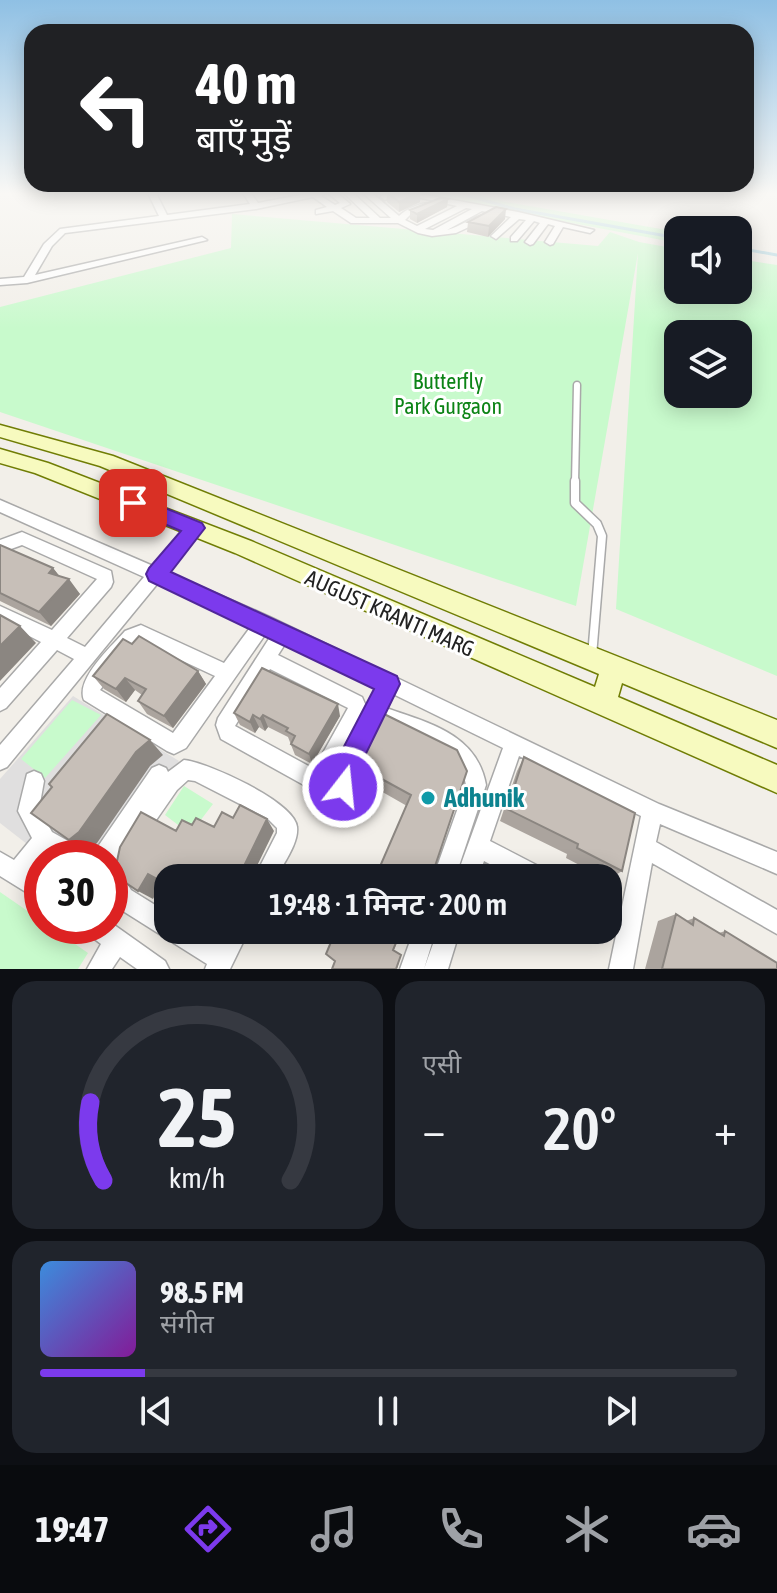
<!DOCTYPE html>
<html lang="hi">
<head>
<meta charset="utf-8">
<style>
	body { margin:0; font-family:"Asap Condensed","Noto Sans Devanagari",sans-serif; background:#20242c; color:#f1f3f6; height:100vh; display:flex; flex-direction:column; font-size:30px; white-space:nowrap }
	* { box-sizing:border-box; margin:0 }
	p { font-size:26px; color:#9ea1a6 }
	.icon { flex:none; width:44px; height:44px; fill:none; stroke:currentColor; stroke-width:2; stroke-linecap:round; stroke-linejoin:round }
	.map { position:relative; height:969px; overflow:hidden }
	.details { display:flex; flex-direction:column; gap:12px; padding:12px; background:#0d0f14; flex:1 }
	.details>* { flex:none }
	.guide { position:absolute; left:24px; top:24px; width:730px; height:168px; border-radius:24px; box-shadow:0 4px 20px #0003; background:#202124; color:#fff; overflow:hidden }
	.tools { position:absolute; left:664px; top:216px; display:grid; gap:16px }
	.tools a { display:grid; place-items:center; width:88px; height:88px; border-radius:16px; background:#171b24; box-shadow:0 4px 20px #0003; font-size:40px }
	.speed { position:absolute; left:24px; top:840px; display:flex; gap:16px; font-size:40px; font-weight:700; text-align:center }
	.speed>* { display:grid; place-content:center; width:104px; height:104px; border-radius:50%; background:#171b24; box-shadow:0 4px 20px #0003; line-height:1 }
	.speed .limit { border:12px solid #d22; background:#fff; color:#111 }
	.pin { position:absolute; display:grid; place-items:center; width:68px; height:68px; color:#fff; margin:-34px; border-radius:16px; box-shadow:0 4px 12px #0006 }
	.me { position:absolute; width:88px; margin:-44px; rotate:16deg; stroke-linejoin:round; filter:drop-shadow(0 0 6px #0008) }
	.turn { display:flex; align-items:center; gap:28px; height:168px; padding:0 40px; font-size:36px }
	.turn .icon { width:104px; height:104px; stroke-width:2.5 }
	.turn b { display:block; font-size:56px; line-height:68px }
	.big { font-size:60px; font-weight:600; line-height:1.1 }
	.details .tile { flex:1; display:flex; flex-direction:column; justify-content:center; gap:12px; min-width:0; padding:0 28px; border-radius:24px; background:#20242c }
	.details .dial { align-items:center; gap:0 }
	.dial svg { height:208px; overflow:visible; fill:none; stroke:#363941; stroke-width:7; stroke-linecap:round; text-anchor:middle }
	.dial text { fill:#f1f3f6; stroke:none }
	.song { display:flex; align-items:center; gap:24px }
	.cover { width:96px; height:96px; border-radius:12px; background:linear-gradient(135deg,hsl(210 70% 55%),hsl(290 70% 35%)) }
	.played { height:8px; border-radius:4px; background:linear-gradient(90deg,#7c3aed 15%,#363941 15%) }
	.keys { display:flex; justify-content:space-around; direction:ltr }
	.heat { display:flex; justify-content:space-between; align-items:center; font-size:44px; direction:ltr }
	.details .tiles { flex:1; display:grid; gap:12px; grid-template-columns:1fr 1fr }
	.tile:last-child { grid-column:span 2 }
	.trip { position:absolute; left:154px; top:864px; width:468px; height:80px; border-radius:24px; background:#171b24; box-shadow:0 4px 20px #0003; font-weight:600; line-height:80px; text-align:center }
	.menu { display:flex; height:128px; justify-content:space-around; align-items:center; background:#090b0e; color:#9ea1a6 }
	.menu .icon { width:56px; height:56px }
	.menu .on { color:#7c3aed }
	.menu b { font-size:36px; color:#f1f3f6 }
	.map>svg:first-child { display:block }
	.residential { fill:#e0dfdf }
	.park { fill:#c8facc; fill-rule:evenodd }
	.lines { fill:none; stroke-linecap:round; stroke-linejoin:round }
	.stream { stroke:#aad3df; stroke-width:3 }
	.service-far1-casing { stroke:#a9a9a9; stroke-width:9 }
	.service-casing { stroke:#a9a9a9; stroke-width:11 }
	.minor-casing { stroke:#a9a9a9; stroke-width:3 }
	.secondary-casing { stroke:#707d05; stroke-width:3 }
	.service-far1 { stroke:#fff; stroke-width:6 }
	.service { stroke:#fff; stroke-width:8 }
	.minor { fill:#fff; fill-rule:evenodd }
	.secondary { fill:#f7fabf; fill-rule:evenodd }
	.wall { fill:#aba49e }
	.shaded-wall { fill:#8b8681 }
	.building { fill:#c7bfb8; stroke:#8b8681; stroke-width:2 }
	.route { fill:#7c3aed; stroke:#51269a; stroke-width:2 }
	.culture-dot { fill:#0f9aa8; stroke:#fff; stroke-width:3 }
	.labels { text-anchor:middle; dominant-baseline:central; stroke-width:6; stroke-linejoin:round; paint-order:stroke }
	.park-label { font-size:22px; fill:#0c8416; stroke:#fff }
	.street-label { font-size:22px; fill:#222; stroke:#fff }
	.near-culture-label { font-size:26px; font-weight:bold; fill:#0d838f; stroke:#fff; text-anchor:start }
</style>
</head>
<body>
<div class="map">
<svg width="777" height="969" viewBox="0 0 777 969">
	<rect width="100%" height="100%" fill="#f2efe9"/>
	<!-- residential -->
	<path class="residential" d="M73,696l106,65 -69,99 -65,-2 -45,-35v-44z"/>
	<!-- park -->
	<path class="park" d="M412,193h63l31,9 172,30v11z
		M232,214l366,32 12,-14 29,10 39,7v41h60v-31l39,6v411l-161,-67 22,-356 -62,353 -576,-194v-105l231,-59zM678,334h60v60h-60z
		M72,700l29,15 -56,63 -24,-19z
		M184,786l29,18 -23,30 -25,-19z
		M0,892l42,29v5h7l39,27 -10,16h-78z"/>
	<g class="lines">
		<!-- stream -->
		<path class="stream" d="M459,193l56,16 163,29
			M738,248l39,7"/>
		<!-- service-far1 casing -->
		<g class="service-far1-casing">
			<path id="service-far1" d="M575,483l2,-98"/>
		</g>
		<!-- service casing -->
		<g class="service-casing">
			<path id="service" d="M575,481v22l22,21 5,12 -10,120"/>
		</g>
		<!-- minor casing -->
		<g class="minor-casing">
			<path id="minor" d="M148,193h8l11,22 83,-11 -7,-11h8l7,10 52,-10h16l-5,3 14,9 5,-2 -12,-10h9l13,11 -9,4 15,10h14l-26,-25h9l27,25h11l-28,-25h9l27,23c7,-7 21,-13 31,-13v4l-20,8 -5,5 12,6 40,-20 -58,-13h16l103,19 76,18 -4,3 -27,-6 -10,17 -3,1 -5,-3 10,-16 -7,-2 -15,20 -3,1 -5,-3 15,-19 -6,-2 -17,20h-6v-4l15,-17 -7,-1 -23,20 -5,-3 20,-19 -29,-6 -35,19c13,-3 27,-15 39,-15v4l-30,14 -24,3 -14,-3 -20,-10h-47l-18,-12 -17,3v-4l11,-3 -14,-10 -57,12 -191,24 -13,13 -17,29 167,-38 5,3 -180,43 -27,2v-6l24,-2 20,-33 16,-15 99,-13zM466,208l6,1 -39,21 -8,-1z
				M384,193h9l-8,7 -4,-3z
				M0,500l153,66 37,-42h10l2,4 -2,4 -33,40 103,45 389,187 118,48v22l-117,-50 -4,18 121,68v24l-125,-71 -19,106h-24l32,-153 -122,-60 -29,85 56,29 3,8h-33l-32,-17 -6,17h-22l47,-130 -110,-54 -7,14c43,15 91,26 100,77l-31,93h-22l33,-93c-6,-39 -56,-49 -87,-62l-28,55 6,17 -3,7 -7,3 -7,-3 -9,-25c-5,10 -8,13 -20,12l-90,-50 -5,-14 2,-7 54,-84 -5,-2 -81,116 -12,6 -7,-3 -83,-51c-9,-21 28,-54 41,-69l16,-6 83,38 28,-38 -94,-42 -151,184 -7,3v-25l74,-86 -17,-9 -51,58 -6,3v-23l41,-46 -41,-21v-15l52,24 45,-51 -75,-34 -22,8v-13l22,-8 89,39 2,11 -2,5 -44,51 18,9 59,-70 -144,-65zM140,641l75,35 -42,57 -73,-43 37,-48zM287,641l91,46 -9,18 -3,1 -4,-9 -84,-42zM270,669l78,39 -34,61 -79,-43z
				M184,760c23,2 111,42 113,67 2,16 -14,37 -21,51h-22l23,-45v-5l-10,-10 -72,-37 -7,-1 -11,10 -34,49 -7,3 -7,-3 -7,11 7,2 3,8 -6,22 5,8 37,23v17h27l23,14 8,-14h23l-19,39h-25l2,-5 -92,-58 -5,-9v-39h-22l3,-8 8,-5 53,-77 7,-3 7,3 2,4z
				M34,771l7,3 3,7 -5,28 13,23 32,18 3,8h-31l-9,-5 -15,18 10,7v24l-42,-26v-24l14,8 18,-22 -14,-27 9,-37z
				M110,922l55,39 4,8h-32l-17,-12 -8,12h-25l14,-25 -13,-10 -3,-8h25z
				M414,930h22l-12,39h-24z
				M438,930h22l-12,39h-24z"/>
		</g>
		<!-- secondary casing -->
		<g class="secondary-casing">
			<path id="secondary" d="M0,425l113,31 664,264v28l-155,-65 -4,14 159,68v28l-542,-240 -200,-80 -35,-10v-14l48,14 203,78 344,146 4,-13 -499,-208 -100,-29z"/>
		</g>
		<!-- service-far1 -->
		<use href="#service-far1" class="service-far1"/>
		<!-- service -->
		<use href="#service" class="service"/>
		<!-- minor -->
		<use href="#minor" class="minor"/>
		<!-- secondary -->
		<use href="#secondary" class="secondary"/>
	</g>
	<!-- wall -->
	<path class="wall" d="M387,193h33v9l-21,10 -12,-10z
		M448,199l-1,8 -30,16 -7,-4v-9z
		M505,219l-17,18 -21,-5 1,-10z
		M0,545l53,23 7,9 20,17 -29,32 -51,-25z
		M132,644l66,27 8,13 -33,44 -26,-14 -9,-13 4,-6 -7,-5 -9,12 -22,-13 -11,-13z
		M234,713l106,3 -28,48 -17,-9 -7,-18 -20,-10 -3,4 -6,-4 -4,6 -15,-8z
		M457,750l-50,56 -28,-16 -1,-5 -16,-9 -2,-22z
		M524,757l98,114 -14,9v-2h-4l-38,-20 1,-4 -67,-33 17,-50z
		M676,914l10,7 8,-3 25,15 6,-2 52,38h-132l13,-48z
		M336,930h74l-2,5 -6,-4 -8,19 7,5 -4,14h-65l3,-7 -9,-8z"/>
	<!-- shaded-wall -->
	<path class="shaded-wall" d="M418,193h2v9l-21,10v-10z
		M448,199l-1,8 -30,16v-9z
		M506,209l-1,10 -17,18 1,-11z
		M53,568l12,15 -16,-10z
		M69,579l11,15 -29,32 -12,-14z
		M20,626l16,17 -36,38v-35z
		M198,671l8,13 -33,44 -9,-12z
		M125,678l10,12 -9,12 -10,-13z
		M338,704l2,12 -28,48 -3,-10z
		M253,715l6,12 -4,6 -5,-11z
		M263,715l5,12 -3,4 -5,-12z
		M150,740l13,15 -13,11 -53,77 -9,8 -19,-11 67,-88z
		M267,819l7,12 -22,45 1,2h-8l-2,-10z
		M148,874l14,9 -9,16 -15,-8z
		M208,930h15l-4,7 -12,-6z"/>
	<!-- building -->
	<path class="building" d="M388,193h30l-19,9z
		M440,198l8,1 -31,15 -7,-4z
		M496,207l10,2 -17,17 -21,-4z
		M0,545l53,23 -4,5 20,6 -30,33 -39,-19z
		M0,615l20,11 -20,20z
		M139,636l59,35 -34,45 -26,-15 8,-12 -21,-11 -9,11 -23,-13 30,-37 9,5z
		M262,668l76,36 -29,50 -18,-10 4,-8 -9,-5 2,-3 -25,-13 -3,4 -7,-4 -3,7 -16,-9z
		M380,712l77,38 10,21 -36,107h-56l36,-83 -33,-18 2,-4 -19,-11 3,-6 -4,-2z
		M107,714l43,26 -14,12 -57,80 -10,8 -38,-27 21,-26 -3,-3z
		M524,757l111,56 -13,58 -45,-23 1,-4 -71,-35z
		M240,805l27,14 -24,49 5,4 -3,6h-77v7l-20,-11 -10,17 -24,-16 6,-28 21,-35 35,19 6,-11 10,5 4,-7 18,9 8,-15 11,6z
		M676,914l17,11 1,-7 30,18 1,-5 52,32v6h-115z
		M336,930h65l-8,20 8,5 -5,14h-64l3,-8 -9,-7z"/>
	<!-- sky -->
	<linearGradient id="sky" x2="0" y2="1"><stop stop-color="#8fc0e4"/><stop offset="0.59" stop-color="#f9f8f5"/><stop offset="1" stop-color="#f9f8f5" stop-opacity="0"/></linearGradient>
	<rect width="777" height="328" fill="url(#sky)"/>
	<!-- route -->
	<path class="route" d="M133,495l69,28 3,5 -34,44 226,104 3,8 -46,94 2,9 -4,10 -9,3 -9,-3 -6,-20 46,-88 -225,-108 -3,-7 3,-6 32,-37 -55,-23 -2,-5z"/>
	<!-- markers -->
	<circle class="culture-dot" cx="428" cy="798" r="8"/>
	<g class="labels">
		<!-- park labels -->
		<g class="park-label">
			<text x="448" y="381">Butterfly<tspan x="448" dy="25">Park Gurgaon</tspan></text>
		</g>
		<!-- street labels -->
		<g class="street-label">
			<text transform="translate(390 613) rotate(24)">AUGUST KRANTI MARG</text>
		</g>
		<!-- near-culture labels -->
		<g class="near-culture-label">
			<text x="444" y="798">Adhunik</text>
		</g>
	</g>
</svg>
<div class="tools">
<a><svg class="icon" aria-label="sound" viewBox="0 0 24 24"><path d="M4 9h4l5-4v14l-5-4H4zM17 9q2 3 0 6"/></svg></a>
<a><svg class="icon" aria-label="layers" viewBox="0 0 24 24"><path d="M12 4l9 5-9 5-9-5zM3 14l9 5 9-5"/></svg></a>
</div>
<div class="speed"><div class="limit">30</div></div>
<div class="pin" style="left:133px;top:503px;background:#d93025"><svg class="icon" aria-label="arrive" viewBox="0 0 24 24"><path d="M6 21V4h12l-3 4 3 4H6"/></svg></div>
<svg class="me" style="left:343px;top:787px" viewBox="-20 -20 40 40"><circle r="17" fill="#7c3aed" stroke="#fff" stroke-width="3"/><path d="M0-11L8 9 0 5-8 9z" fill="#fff"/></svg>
<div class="trip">19:48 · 1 मिनट · 200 m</div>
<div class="guide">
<div class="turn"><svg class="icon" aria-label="left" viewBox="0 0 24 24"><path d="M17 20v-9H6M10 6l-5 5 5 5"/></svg><div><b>40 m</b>बाएँ मुड़ें</div></div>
</div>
</div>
<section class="details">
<div class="tiles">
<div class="tile dial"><svg viewBox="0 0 100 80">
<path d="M14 69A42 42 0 1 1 86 69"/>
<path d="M14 69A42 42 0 0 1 9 39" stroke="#7c3aed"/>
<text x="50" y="56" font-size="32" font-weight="700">25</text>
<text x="50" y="72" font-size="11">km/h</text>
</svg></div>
<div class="tile"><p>एसी</p>
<div class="heat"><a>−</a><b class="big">20°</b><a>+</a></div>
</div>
<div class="tile">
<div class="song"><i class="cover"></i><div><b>98.5 FM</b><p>संगीत</p></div></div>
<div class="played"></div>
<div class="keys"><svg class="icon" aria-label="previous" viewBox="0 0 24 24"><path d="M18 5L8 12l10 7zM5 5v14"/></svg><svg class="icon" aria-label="pause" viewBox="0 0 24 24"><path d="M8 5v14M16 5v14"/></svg><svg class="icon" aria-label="next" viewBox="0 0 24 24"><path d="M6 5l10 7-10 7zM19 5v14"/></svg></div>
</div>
</div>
</section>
<nav class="menu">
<b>19:47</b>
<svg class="icon on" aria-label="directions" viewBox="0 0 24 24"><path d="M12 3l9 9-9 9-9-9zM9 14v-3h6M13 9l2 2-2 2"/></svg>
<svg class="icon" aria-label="music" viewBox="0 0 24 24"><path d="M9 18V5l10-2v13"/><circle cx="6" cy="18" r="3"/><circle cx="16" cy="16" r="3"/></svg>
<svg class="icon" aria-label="phone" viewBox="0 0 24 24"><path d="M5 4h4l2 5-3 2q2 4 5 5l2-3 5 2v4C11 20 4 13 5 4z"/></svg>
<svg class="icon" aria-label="climate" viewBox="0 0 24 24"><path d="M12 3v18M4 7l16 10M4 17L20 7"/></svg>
<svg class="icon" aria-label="car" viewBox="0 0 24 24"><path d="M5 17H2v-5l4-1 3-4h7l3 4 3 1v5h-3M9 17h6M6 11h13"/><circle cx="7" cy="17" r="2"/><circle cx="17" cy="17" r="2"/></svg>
</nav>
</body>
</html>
